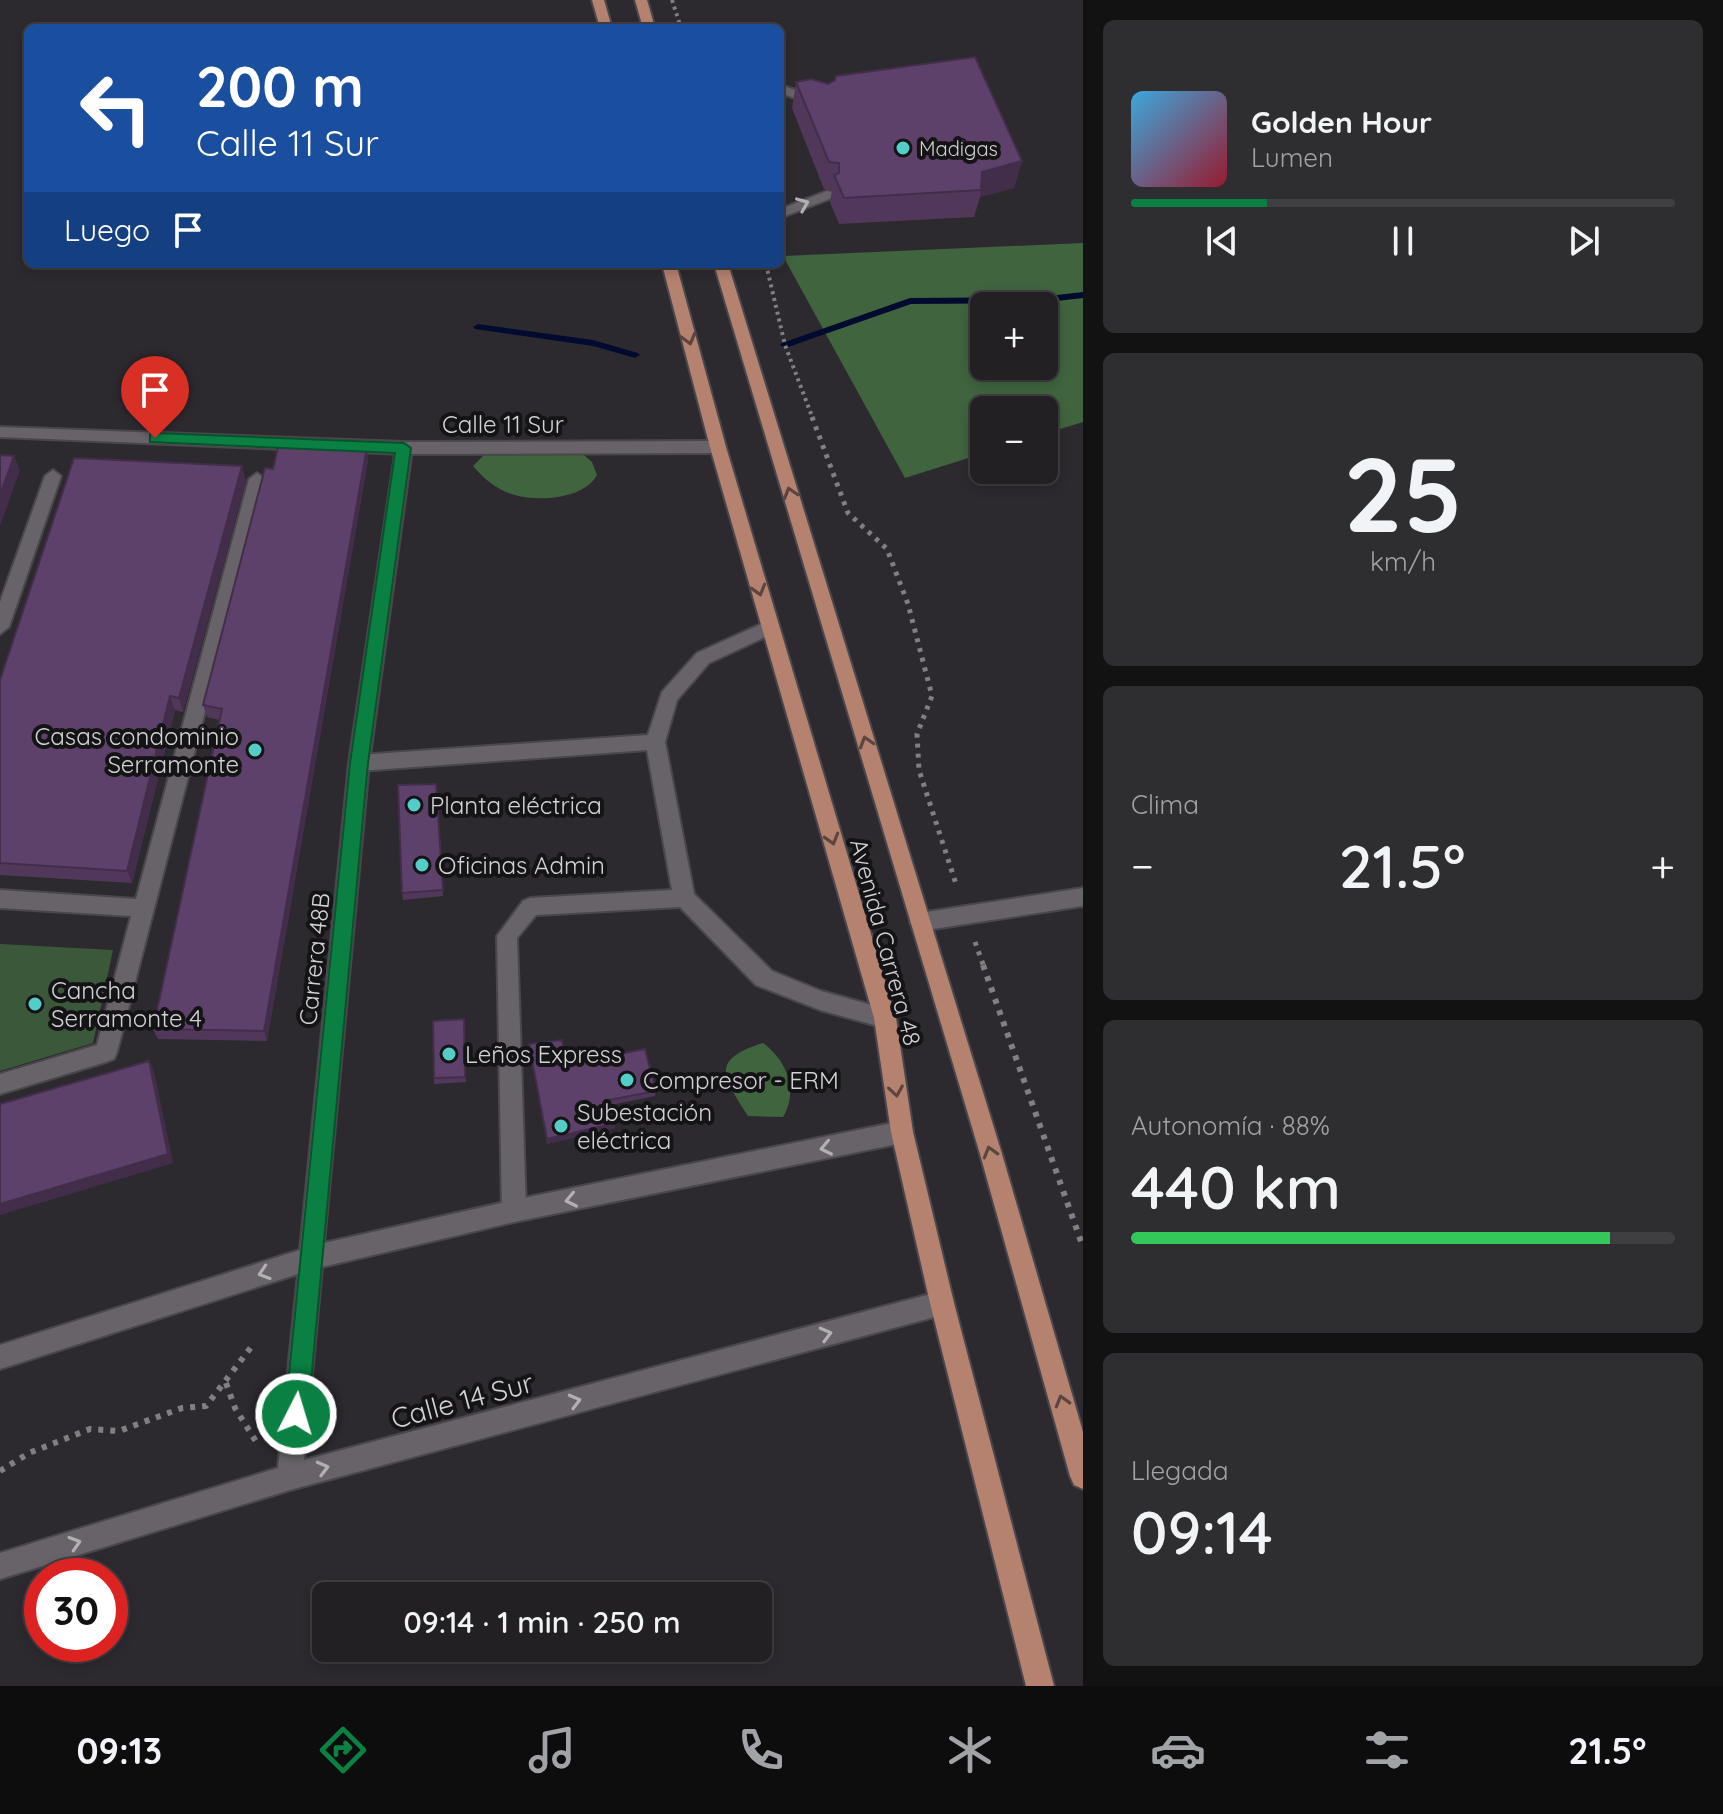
<!DOCTYPE html>
<html lang="es">
<head>
<meta charset="utf-8">
<style>
	body { margin:0; font-family:Quicksand,sans-serif; background:#2e2d30; color:#f1f3f6; height:100vh; display:flex; flex-direction:column; font-size:30px; white-space:nowrap }
	* { box-sizing:border-box; margin:0 }
	p { font-size:26px; color:#a2a3a6 }
	.icon { flex:none; width:44px; height:44px; fill:none; stroke:currentColor; stroke-width:2; stroke-linecap:round; stroke-linejoin:round }
	.map { position:relative; flex:1; overflow:hidden }
	.details { display:flex; flex-direction:column; gap:20px; padding:20px; background:#131213; width:640px }
	.details>* { flex:none }
	.banner { position:absolute; left:24px; top:24px; width:760px; height:244px; border-radius:12px; box-shadow:0 4px 12px #0003,0 0 0 2px #3f3e41; background:#1a4fa0; color:#fff; overflow:hidden }
	.controls { position:absolute; left:970px; top:292px; display:grid; gap:16px }
	.controls a { display:grid; place-items:center; width:88px; height:88px; border-radius:12px; background:#222023; box-shadow:0 4px 12px #0003,0 0 0 2px #3f3e41; font-size:40px }
	.speed { position:absolute; left:24px; top:1558px; display:flex; gap:16px; font-size:40px; font-weight:700; text-align:center }
	.speed>* { display:grid; place-content:center; width:104px; height:104px; border-radius:50%; background:#222023; box-shadow:0 4px 12px #0003,0 0 0 2px #3f3e41; line-height:1 }
	.speed .limit { border:12px solid #d22; background:#fff; color:#111 }
	.pin { position:absolute; display:grid; place-items:center; width:68px; height:68px; color:#fff; margin:-82px -34px; border-radius:50% 50% 50% 0; rotate:-45deg; box-shadow:0 0 8px #0007 }
	.pin .icon { rotate:45deg }
	.me { position:absolute; width:88px; margin:-44px; rotate:5deg; stroke-linejoin:round; filter:drop-shadow(0 0 6px #0008) }
	.turn { display:flex; align-items:center; gap:28px; height:168px; padding:0 40px; font-size:36px }
	.turn .icon { width:104px; height:104px; stroke-width:2.5 }
	.turn b { display:block; font-size:56px; line-height:68px }
	.then { display:flex; align-items:center; height:76px; padding:0 40px; background:#0003; gap:16px; font-size:30px }
	.big { font-size:60px; font-weight:600; line-height:1.1 }
	.details .widget { flex:1; display:flex; flex-direction:column; justify-content:center; gap:12px; min-width:0; padding:0 28px; border-radius:12px; background:#2e2d30 }
	.details .dial { align-items:center; gap:0 }
	.dial b { font-size:104px; line-height:1 }
	.song { display:flex; align-items:center; gap:24px }
	.cover { width:96px; height:96px; border-radius:12px; background:linear-gradient(135deg,hsl(200 70% 55%),hsl(350 70% 35%)) }
	.played { height:8px; border-radius:4px; background:linear-gradient(90deg,#0b8043 25%,#3f3e41 25%) }
	.keys { display:flex; justify-content:space-around; direction:ltr }
	.heat { display:flex; justify-content:space-between; align-items:center; font-size:44px; direction:ltr }
	.charge { height:12px; border-radius:6px; background:linear-gradient(90deg,#34c759 88%,#3f3e41 0) }
	.trip { position:absolute; left:312px; top:1582px; width:460px; height:80px; border-radius:12px; background:#222023; box-shadow:0 4px 12px #0003,0 0 0 2px #3f3e41; font-weight:600; line-height:80px; text-align:center }
	.tab-bar { display:flex; height:128px; justify-content:space-around; align-items:center; background:#0e0d0e; color:#a2a3a6 }
	.tab-bar .icon { width:56px; height:56px }
	.tab-bar .on { color:#0b8043 }
	.tab-bar b { font-size:36px; color:#f1f3f6 }
	main { display:flex; flex:1; min-height:0 }
	.map>svg:first-child { display:block }
	.green { fill:#3c583b }
	.forest { fill:#3f643e; fill-rule:evenodd }
	.lines { fill:none; stroke-linecap:round; stroke-linejoin:round }
	.stream { fill:#020b2f; fill-rule:evenodd }
	.lane-casing { stroke:#4a474c; stroke-width:4 }
	.street-casing { stroke:#4a474c; stroke-width:4 }
	.secondary-casing { stroke:#4a474c; stroke-width:4 }
	.primary-casing { stroke:#4a474c; stroke-width:4 }
	.path-far2 { stroke:#827f83; stroke-width:4; stroke-dasharray:3 4; stroke-linecap:butt }
	.path-far1 { stroke:#827f83; stroke-width:5; stroke-dasharray:4 6; stroke-linecap:butt }
	.path { stroke:#827f83; stroke-width:6; stroke-dasharray:5 7; stroke-linecap:butt }
	.lane { fill:#676368; fill-rule:evenodd }
	.street { fill:#676368; fill-rule:evenodd }
	.secondary { fill:#676368; fill-rule:evenodd }
	.primary { fill:#b58270; fill-rule:evenodd }
	.wall { fill:#51385b }
	.shaded-wall { fill:#422e4a }
	.building { fill:#5e416a; stroke:#422e4a; stroke-width:2 }
	.oneway { stroke:#b3b0b4 }
	.oneway2 { stroke:#5c453e }
	.route { fill:#0b8043; stroke:#07532c; stroke-width:2 }
	.poi-dot { fill:#54cdc8; stroke:#141315; stroke-width:3 }
	.labels { text-anchor:middle; dominant-baseline:central; stroke-width:8; stroke-linejoin:round; paint-order:stroke }
	.far-poi-label { font-size:20px; fill:#d3d1d4; stroke:#141315; text-anchor:start }
	.street-label { font-size:24px; fill:#d3d1d4; stroke:#141315 }
	.poi-label { font-size:24px; fill:#d3d1d4; stroke:#141315; text-anchor:start }
	.near-street-label { font-size:28px; fill:#d3d1d4; stroke:#141315 }
</style>
</head>
<body>
<main>
<div class="map">
<svg width="1083" height="1686" viewBox="0 0 1083 1686">
	<rect width="100%" height="100%" fill="#2d2a2f"/>
	<!-- green -->
	<path class="green" d="M0,944l113,6 -20,93 -93,28z"/>
	<!-- forest -->
	<path class="forest" d="M1083,243v179l-39,12v-24h-60v43l-79,25 -122,-222zM984,306h60v60h-60z
		M579,451l13,11 5,13c-13,24 -58,27 -82,20 -18,-5 -31,-16 -42,-29l11,-11z
		M763,1043c24,18 36,47 20,74l-35,-1c-24,-38 -40,-56 15,-73z"/>
	<g class="lines">
		<!-- stream -->
		<path class="stream" d="M1083,292v6l-44,5 -128,1 -123,43 -3,1 -5,-3 2,-2 128,-45 129,-1z
			M478,324l115,16 45,13 2,2 -5,3 -42,-12 -118,-17 -2,-2z"/>
		<!-- lane casing -->
		<g class="lane-casing">
			<path id="lane" d="M780,85l43,14 2,3 -7,4 -38,-13z
				M827,191l5,1v6l-52,20v-9z
				M770,620l6,2 3,5 -3,5 -67,31 -32,37 -12,42 29,152 78,77 49,20 72,20 3,7 -3,7 -8,3 -65,-18 -64,-25 -76,-78 -144,8 -19,23 9,273 -4,8 -8,3 -8,-3 -4,-8 -5,-275 26,-35 7,-3 142,-8 -25,-140 -288,21 -7,-3 -3,-5 3,-5 7,-3 289,-20 14,-43 35,-39z
				M1083,888v18l-163,25 -7,-3 -3,-6 3,-6 7,-3z"/>
		</g>
		<!-- street casing -->
		<g class="street-casing">
			<path id="street" d="M404,442l8,6 -43,315 -45,480 190,-43 388,-79 8,3 3,8 -3,8 -8,3 -388,79 -192,45 -18,193 638,-169 9,3 3,9 -3,9 -9,3 -652,175 -290,89v-26l278,-85 20,-194 -298,95v-24l300,-95 49,-487 47,-315z
				M53,470l8,6 -52,151 -9,7v-32l45,-126z
				M257,473l8,6 -148,573 -3,7 -8,3 -106,32v-20l97,-29 34,-129 -131,-8v-18l136,9 113,-420z"/>
		</g>
		<!-- secondary casing -->
		<g class="secondary-casing">
			<path id="secondary" d="M0,427l404,15 314,-1 8,6 -8,6 -314,1 -404,-17z"/>
		</g>
		<!-- primary casing -->
		<g class="primary-casing">
			<path id="primary" d="M592,0h12l8,28h-12z
				M635,0h12l8,28h-12z
				M662,264h14l50,183 170,571 17,114 41,171 100,383h-28l-96,-383 -39,-171 -17,-114 -164,-571z
				M714,264h14l274,890 81,278v57l-9,-4 -4,-9 -90,-322z"/>
		</g>
		<!-- path-far2 -->
		<path class="path-far2" d="M672,0l9,28
			M766,264l19,81 28,74"/>
		<!-- path-far1 -->
		<path class="path-far1" d="M812,417l36,96 39,36 21,55 24,92 -15,38 2,36 38,117
			M975,942l9,25"/>
		<!-- path -->
		<path class="path" d="M983,965l100,282
			M226,1383l9,25 22,35
			M0,1471l29,-18 61,-24 29,2 63,-23 24,-2 46,-60"/>
		<!-- lane -->
		<use href="#lane" class="lane"/>
		<!-- street -->
		<use href="#street" class="street"/>
		<!-- secondary -->
		<use href="#secondary" class="secondary"/>
		<!-- primary -->
		<use href="#primary" class="primary"/>
	</g>
	<!-- wall -->
	<path class="wall" d="M796,82l226,79 -8,27 -34,9 -6,20 -135,7 -9,-22 2,-12 -8,-1 -32,-81z
		M368,460l-101,581 -109,-2 -5,-10 66,-309 -12,-3 -4,-12 70,-236z
		M246,480l-63,232 -8,-2 -43,173 -132,-8v-195z
		M436,784l7,112 -40,4 -1,-7z
		M464,1019l2,63 -32,2v-6z
		M529,1044l37,20 90,27 -1,5 -44,9 4,23 -68,16z"/>
	<!-- shaded-wall -->
	<path class="shaded-wall" d="M1022,161l-8,27 -34,9 1,-7 1,-18z
		M367,447l1,13 -101,581 -3,-10z
		M14,456l6,14 -20,56v-31z
		M242,466l4,14 -63,232 -4,-14z
		M170,696l5,14 -43,173 -5,-12z
		M149,1061l5,10 19,92 -173,52v-11z
		M616,1123l-1,5 -68,16v-5z"/>
	<!-- building -->
	<path class="building" d="M975,57l47,104 -40,11 -1,18 -137,8 -10,-23 5,-2v-10l-10,-1 -33,-80 15,-3 17,5 7,-4 1,-4z
		M278,447h89l-103,584 -111,-2 69,-320 -19,-4 62,-237 8,1z
		M0,455l14,1 -14,39z
		M74,458l168,8 -63,232 -9,-2 -43,175 -127,-8v-183z
		M436,784l7,106 -41,3 -4,-108z
		M464,1019l1,58 -31,1 -1,-57z
		M562,1040l4,24 79,-15 11,42 -47,9 7,23 -69,16 -18,-95z
		M149,1061l19,93 -168,50v-100z"/>
	<!-- one-way arrows -->
	<defs><path id="oneway-chevron" d="M-2-3.5L2.5 0L-2 3.5" fill="none" stroke-width="1.6" stroke-linecap="round" stroke-linejoin="round" transform="scale(2)"/></defs>
	<g class="oneway">
		<use href="#oneway-chevron" transform="translate(803 204) rotate(-22)"/>
		<use href="#oneway-chevron" transform="translate(826 1148) rotate(168)"/>
		<use href="#oneway-chevron" transform="translate(571 1200) rotate(168)"/>
		<use href="#oneway-chevron" transform="translate(264 1273) rotate(162)"/>
		<use href="#oneway-chevron" transform="translate(826 1334) rotate(-15)"/>
		<use href="#oneway-chevron" transform="translate(575 1401) rotate(-15)"/>
		<use href="#oneway-chevron" transform="translate(323 1468) rotate(-15)"/>
		<use href="#oneway-chevron" transform="translate(75 1543) rotate(-17)"/>
	</g>
	<g class="oneway2">
		<use href="#oneway-chevron" transform="translate(689 339) rotate(75)"/>
		<use href="#oneway-chevron" transform="translate(790 493) rotate(-107)"/>
		<use href="#oneway-chevron" transform="translate(759 590) rotate(74)"/>
		<use href="#oneway-chevron" transform="translate(866 742) rotate(-107)"/>
		<use href="#oneway-chevron" transform="translate(832 839) rotate(74)"/>
		<use href="#oneway-chevron" transform="translate(896 1091) rotate(81)"/>
		<use href="#oneway-chevron" transform="translate(990 1152) rotate(-106)"/>
		<use href="#oneway-chevron" transform="translate(1062 1401) rotate(-106)"/>
	</g>
	<!-- route -->
	<path class="route" d="M155,433l249,10 7,5 -43,315 -60,651 -4,8 -8,3 -8,-3 -3,-8 65,-651 45,-310 -245,-11v-8z"/>
	<!-- markers -->
	<g class="poi-dot">
		<circle cx="903" cy="148" r="8"/>
		<circle cx="255" cy="750" r="8"/>
		<circle cx="414" cy="805" r="8"/>
		<circle cx="422" cy="865" r="8"/>
		<circle cx="35" cy="1004" r="8"/>
		<circle cx="449" cy="1054" r="8"/>
		<circle cx="627" cy="1080" r="8"/>
		<circle cx="561" cy="1126" r="8"/>
	</g>
	<g class="labels">
		<!-- far-poi labels -->
		<g class="far-poi-label">
			<text x="919" y="148">Madigas</text>
		</g>
		<!-- street labels -->
		<g class="street-label">
			<text x="503" y="424">Calle 11 Sur</text>
			<text transform="translate(886 942) rotate(75)">Avenida Carrera 48</text>
			<text transform="translate(314 959) rotate(-84)">Carrera 48B</text>
		</g>
		<!-- poi labels -->
		<g class="poi-label">
			<text x="239" y="736" text-anchor="end">Casas condominio<tspan x="239" dy="28">Serramonte</tspan></text>
			<text x="430" y="805">Planta eléctrica</text>
			<text x="438" y="865">Oficinas Admin</text>
			<text x="51" y="990">Cancha<tspan x="51" dy="28">Serramonte 4</tspan></text>
			<text x="465" y="1054">Leños Express</text>
			<text x="643" y="1080">Compresor - ERM</text>
			<text x="577" y="1112">Subestación<tspan x="577" dy="28">eléctrica</tspan></text>
		</g>
		<!-- near-street labels -->
		<g class="near-street-label">
			<text transform="translate(462 1400) rotate(-15)">Calle 14 Sur</text>
		</g>
	</g>
</svg>
<div class="controls">
<a>+</a>
<a>−</a>
</div>
<div class="speed"><div class="limit">30</div></div>
<div class="pin" style="left:155px;top:438px;background:#d93025"><svg class="icon" aria-label="arrive" viewBox="0 0 24 24"><path d="M6 21V4h12l-3 4 3 4H6"/></svg></div>
<svg class="me" style="left:296px;top:1414px" viewBox="-20 -20 40 40"><circle r="17" fill="#0b8043" stroke="#fff" stroke-width="3"/><path d="M0-11L8 9 0 5-8 9z" fill="#fff"/></svg>
<div class="trip">09:14 · 1 min · 250 m</div>
<div class="banner">
<div class="turn"><svg class="icon" aria-label="left" viewBox="0 0 24 24"><path d="M17 20v-9H6M10 6l-5 5 5 5"/></svg><div><b>200 m</b>Calle 11 Sur</div></div>
<div class="then">Luego<svg class="icon" aria-label="arrive" viewBox="0 0 24 24"><path d="M6 21V4h12l-3 4 3 4H6"/></svg></div>
</div>
</div>
<section class="details">
<div class="widget">
<div class="song"><i class="cover"></i><div><b>Golden Hour</b><p>Lumen</p></div></div>
<div class="played"></div>
<div class="keys"><svg class="icon" aria-label="previous" viewBox="0 0 24 24"><path d="M18 5L8 12l10 7zM5 5v14"/></svg><svg class="icon" aria-label="pause" viewBox="0 0 24 24"><path d="M8 5v14M16 5v14"/></svg><svg class="icon" aria-label="next" viewBox="0 0 24 24"><path d="M6 5l10 7-10 7zM19 5v14"/></svg></div>
</div>
<div class="widget dial"><b>25</b><p>km/h</p></div>
<div class="widget"><p>Clima</p>
<div class="heat"><a>−</a><b class="big">21.5°</b><a>+</a></div>
</div>
<div class="widget"><p>Autonomía · 88%</p><b class="big">440 km</b><div class="charge"></div></div>
<div class="widget"><p>Llegada</p><b class="big">09:14</b></div>
</section>
</main>
<nav class="tab-bar">
<b>09:13</b>
<svg class="icon on" aria-label="directions" viewBox="0 0 24 24"><path d="M12 3l9 9-9 9-9-9zM9 14v-3h6M13 9l2 2-2 2"/></svg>
<svg class="icon" aria-label="music" viewBox="0 0 24 24"><path d="M9 18V5l10-2v13"/><circle cx="6" cy="18" r="3"/><circle cx="16" cy="16" r="3"/></svg>
<svg class="icon" aria-label="phone" viewBox="0 0 24 24"><path d="M5 4h4l2 5-3 2q2 4 5 5l2-3 5 2v4C11 20 4 13 5 4z"/></svg>
<svg class="icon" aria-label="climate" viewBox="0 0 24 24"><path d="M12 3v18M4 7l16 10M4 17L20 7"/></svg>
<svg class="icon" aria-label="car" viewBox="0 0 24 24"><path d="M5 17H2v-5l4-1 3-4h7l3 4 3 1v5h-3M9 17h6M6 11h13"/><circle cx="7" cy="17" r="2"/><circle cx="17" cy="17" r="2"/></svg>
<svg class="icon" aria-label="filters" viewBox="0 0 24 24"><path d="M4 7h16M4 17h16"/><circle cx="9" cy="7" r="2"/><circle cx="15" cy="17" r="2"/></svg>
<b>21.5°</b>
</nav>
</body>
</html>
